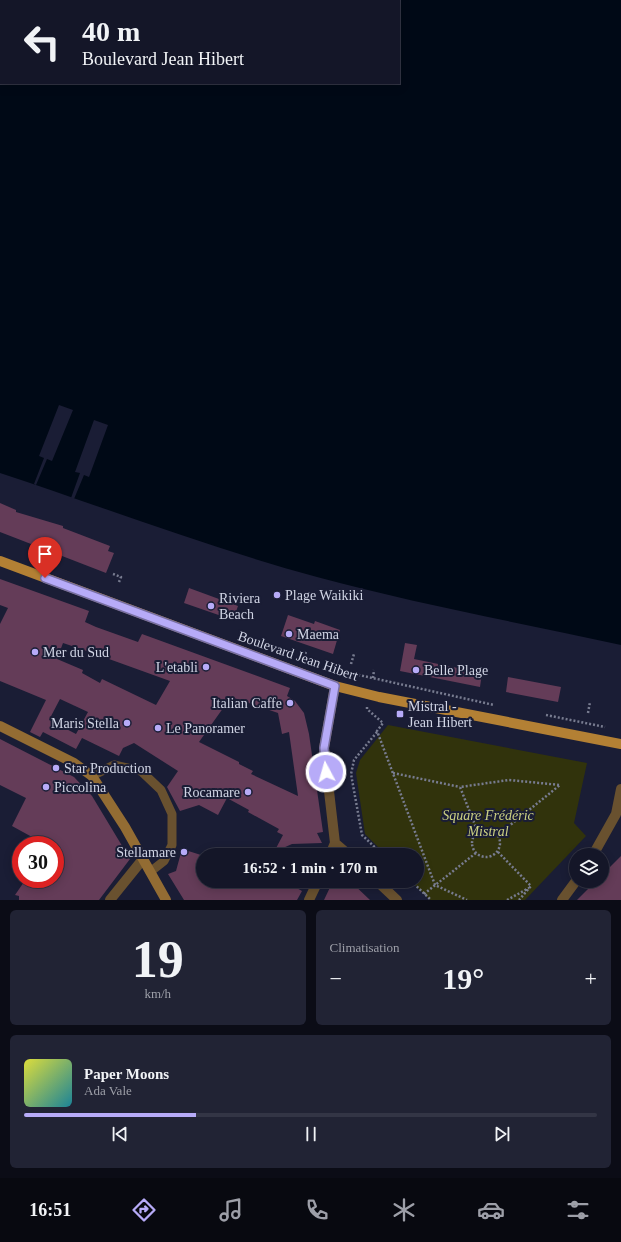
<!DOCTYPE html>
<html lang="fr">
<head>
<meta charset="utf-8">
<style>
	body { margin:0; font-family:"Times New Roman",serif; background:#212334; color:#f1f3f6; height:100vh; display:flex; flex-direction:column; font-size:15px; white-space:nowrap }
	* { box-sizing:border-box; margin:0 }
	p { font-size:13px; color:#9d9fa8 }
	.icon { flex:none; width:22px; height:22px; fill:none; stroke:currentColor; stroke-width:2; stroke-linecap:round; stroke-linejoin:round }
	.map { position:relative; height:900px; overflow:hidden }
	.panel { display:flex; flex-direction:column; gap:10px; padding:10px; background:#0b0c16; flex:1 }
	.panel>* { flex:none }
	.guide { position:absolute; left:0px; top:0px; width:400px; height:84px; box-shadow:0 2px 10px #0003,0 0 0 1px #333545; background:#141628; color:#f1f3f6; overflow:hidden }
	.controls { position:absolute; left:569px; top:848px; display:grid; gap:8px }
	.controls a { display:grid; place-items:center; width:40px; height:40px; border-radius:50%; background:#141628; box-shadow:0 2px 10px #0003,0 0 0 1px #333545; font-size:20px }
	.speed { position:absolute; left:12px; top:836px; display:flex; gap:8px; font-size:20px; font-weight:700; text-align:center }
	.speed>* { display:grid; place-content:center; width:52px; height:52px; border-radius:50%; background:#141628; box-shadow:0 2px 10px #0003,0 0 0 1px #333545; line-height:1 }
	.speed .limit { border:6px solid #d22; background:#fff; color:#111 }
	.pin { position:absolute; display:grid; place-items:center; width:34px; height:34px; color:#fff; margin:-41px -17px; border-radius:50% 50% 50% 0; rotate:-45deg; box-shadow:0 0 4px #0007 }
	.pin .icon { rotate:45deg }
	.me { position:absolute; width:44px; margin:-22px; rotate:354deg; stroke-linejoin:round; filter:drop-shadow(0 0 3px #0008) }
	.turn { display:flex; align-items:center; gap:14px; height:84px; padding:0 16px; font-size:18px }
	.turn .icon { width:52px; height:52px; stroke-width:2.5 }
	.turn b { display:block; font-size:28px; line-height:34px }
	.big { font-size:30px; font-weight:700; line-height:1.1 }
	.panel .card { flex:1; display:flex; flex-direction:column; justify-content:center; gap:6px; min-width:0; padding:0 14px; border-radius:6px; background:#212334 }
	.panel .dial { align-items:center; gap:0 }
	.dial b { font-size:52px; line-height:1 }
	.song { display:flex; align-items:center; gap:12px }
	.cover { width:48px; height:48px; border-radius:6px; background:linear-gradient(135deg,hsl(60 70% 55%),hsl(190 70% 35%)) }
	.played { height:4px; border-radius:2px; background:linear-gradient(90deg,#b7abf8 30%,#333545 30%) }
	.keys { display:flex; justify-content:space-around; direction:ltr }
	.heat { display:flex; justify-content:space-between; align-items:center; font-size:22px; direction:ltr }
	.panel .tiles { flex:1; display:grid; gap:10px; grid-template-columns:1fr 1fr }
	.card:last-child { grid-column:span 2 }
	.trip { position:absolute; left:196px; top:848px; width:228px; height:40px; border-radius:20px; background:#141628; box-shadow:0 2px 10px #0003,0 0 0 1px #333545; font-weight:700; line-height:40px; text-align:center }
	.dock { display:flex; height:64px; justify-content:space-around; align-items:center; background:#080910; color:#9d9fa8 }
	.dock .icon { width:28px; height:28px }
	.dock .active { color:#b7abf8 }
	.dock b { font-size:18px; color:#f1f3f6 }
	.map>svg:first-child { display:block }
	.green { fill:#31330c }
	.water { fill:#000916; fill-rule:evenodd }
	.pier { fill:#1a1d35 }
	.building { fill:#643c58; fill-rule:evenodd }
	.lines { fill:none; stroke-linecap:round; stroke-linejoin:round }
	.path { stroke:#787c90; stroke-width:2.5; stroke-dasharray:2 2; stroke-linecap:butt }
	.lane { stroke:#69512f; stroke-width:9 }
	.street { stroke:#69512f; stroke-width:10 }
	.secondary { stroke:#936c33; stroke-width:10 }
	.primary { stroke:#b38034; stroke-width:10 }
	.route-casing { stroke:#776fa1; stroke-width:10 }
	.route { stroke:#b7abf8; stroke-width:7 }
	.poi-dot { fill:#b7abf8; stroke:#1a1d35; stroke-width:1.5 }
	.labels { text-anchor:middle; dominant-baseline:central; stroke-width:4; stroke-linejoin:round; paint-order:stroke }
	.poi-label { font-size:14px; fill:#d1d5e5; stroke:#1a1d35; text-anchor:start }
	.street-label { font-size:14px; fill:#d1d5e5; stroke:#1a1d35 }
	.park-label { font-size:14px; font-style:italic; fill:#cbd082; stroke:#1a1d35 }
</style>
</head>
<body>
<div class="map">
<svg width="621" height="900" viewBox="0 0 621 900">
	<rect width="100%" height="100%" fill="#1a1d35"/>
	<!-- green -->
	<path class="green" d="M388,725l199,38 -13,60 12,13 -61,64h-95l-19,-19h6v-26h-31l-21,-21 -9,-61 4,-13z"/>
	<!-- water -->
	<path class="water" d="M0,0h621v645c-101,-22 -204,-41 -304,-68 -107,-29 -211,-69 -317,-104zM1,1h398v82h-398z"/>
	<!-- pier -->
	<path class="pier" d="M59,405l14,5 -21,51 -5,-2 -11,26 -2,-1 10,-26 -5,-2z
		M94,420l14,5 -19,52 -5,-2 -10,24 -3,-1 9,-25 -5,-1z"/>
	<!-- building -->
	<path class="building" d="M0,503l16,7v2l47,14v2l47,18 -2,5 6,2 -8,20 -106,-41z
		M0,579l89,32 -4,11 11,5 42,15 4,-8 148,54 -3,8 8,5 9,12 5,21 14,98 -6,1 5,10 -30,1 -18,8 9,-17 -6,-3 2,-3 -31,-17 1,-2 -22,-12 -9,17 -19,-10 -19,6 -13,-24 11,-16 -44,-28 -11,5 -4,8 -37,-18 -6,11 -33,-17 -3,5 -10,-5 16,-32 -46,-19v-57l8,-16 -8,-3zM63,643l21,7 86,31 -14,24 -54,-26 -2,4 -18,-10 1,-3 -26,-11zM231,697l47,16 4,21 7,-2 9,64 -47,-22 2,-3 -14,-7v-2l-40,-20zM60,699l28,13 -12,22 -27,-14z
		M189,588l49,18 -5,14 -49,-17z
		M288,615l26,9 1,-3 25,9 -7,24 -52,-18z
		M405,643l12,2 -3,14 68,14 -2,14 -80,-16z
		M508,677l53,10 -3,15 -52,-10z
		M0,739l74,38 18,19 38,63 -31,41h-80v-4l-4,-1 11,-16h29v-34h-26l3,-8 -20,-11 14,-28 -26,-13z
		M182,849l19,6 -1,9 3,1v16h36l17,5 3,-5h25l18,10 -5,9h-113l-16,-26 8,-3z
		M621,856v44h-44l19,-19h6v-6z
		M333,881h17l20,19h-46z"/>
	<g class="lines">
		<!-- path -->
		<path class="path" d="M113,574l8,3 -2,5
			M302,661l4,-9
			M351,664l3,-10
			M323,667l171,38
			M373,678l1,-8
			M367,707v2l16,14 -6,8 58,154 32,15
			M588,713l2,-11
			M546,715l59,12
			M377,732l-23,28 -3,14 11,61 21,20
			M393,773l67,14
			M472 843a14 14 0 1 1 28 0a14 14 0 1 1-28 0Z
			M477,830l-17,-43 49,-7 51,5 -61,49
			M498,852l33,34 -12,14
			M411,881l20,19
			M424,894l52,-41
			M507,900l22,-12"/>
		<!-- lane -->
		<path class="lane" d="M92,776l22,-11 27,6 20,19 11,24v31l-8,16 -14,11"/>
		<!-- street -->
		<path class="street" d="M335,843l14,12
			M330,855l5,-12 -11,-95 11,-62
			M593,855l23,-41 5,-25
			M377,881l20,19
			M110,900l33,-41
			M309,900l9,-19
			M562,900l14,-19"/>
		<!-- secondary -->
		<path class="secondary" d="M0,726l74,37 18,13 33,51 41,73"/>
		<!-- primary -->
		<path class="primary" d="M0,561l335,125 44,11 242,47"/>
	</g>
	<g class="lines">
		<!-- route casing -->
		<g class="route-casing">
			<path id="route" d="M45,578l290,108 -11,62 2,24"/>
		</g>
		<!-- route -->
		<use href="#route" class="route"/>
	</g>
	<!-- markers -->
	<g class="poi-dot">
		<circle cx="277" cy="595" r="4"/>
		<circle cx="211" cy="606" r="4"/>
		<circle cx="289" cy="634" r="4"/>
		<circle cx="35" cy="652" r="4"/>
		<circle cx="206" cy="667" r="4"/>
		<circle cx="416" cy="670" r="4"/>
		<circle cx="290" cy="703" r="4"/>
		<rect x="396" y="710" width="8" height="8" rx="2"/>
		<circle cx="127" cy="723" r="4"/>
		<circle cx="158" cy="728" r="4"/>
		<circle cx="56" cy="768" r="4"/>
		<circle cx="46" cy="787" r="4"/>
		<circle cx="248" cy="792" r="4"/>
		<circle cx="184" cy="852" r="4"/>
	</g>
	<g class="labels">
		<!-- poi labels -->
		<g class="poi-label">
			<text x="285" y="595">Plage Waikiki</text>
			<text x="219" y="598">Riviera<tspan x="219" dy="16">Beach</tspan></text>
			<text x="297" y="634">Maema</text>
			<text x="43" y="652">Mer du Sud</text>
			<text x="198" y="667" text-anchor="end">L'etabli</text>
			<text x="424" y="670">Belle Plage</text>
			<text x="282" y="703" text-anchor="end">Italian Caffe</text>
			<text x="408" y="706">Mistral -<tspan x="408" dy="16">Jean Hibert</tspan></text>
			<text x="119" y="723" text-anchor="end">Maris Stella</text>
			<text x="166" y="728">Le Panoramer</text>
			<text x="64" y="768">Star Production</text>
			<text x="54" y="787">Piccolina</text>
			<text x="240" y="792" text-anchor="end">Rocamare</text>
			<text x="176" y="852" text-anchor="end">Stellamare</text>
		</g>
		<!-- street labels -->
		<g class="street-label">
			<text transform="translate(298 656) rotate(19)">Boulevard Jean Hibert</text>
		</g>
		<!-- park labels -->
		<g class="park-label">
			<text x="488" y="815">Square Frédéric<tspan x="488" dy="16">Mistral</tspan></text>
		</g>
	</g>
</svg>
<div class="controls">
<a><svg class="icon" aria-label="layers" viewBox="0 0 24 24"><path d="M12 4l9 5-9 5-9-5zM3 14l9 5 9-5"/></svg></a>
</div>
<div class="speed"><div class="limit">30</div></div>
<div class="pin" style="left:45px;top:578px;background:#d93025"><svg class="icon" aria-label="arrive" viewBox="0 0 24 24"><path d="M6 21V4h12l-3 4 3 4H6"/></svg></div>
<svg class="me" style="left:326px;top:772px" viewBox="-20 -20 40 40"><circle r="17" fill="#b7abf8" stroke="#fff" stroke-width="3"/><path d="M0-11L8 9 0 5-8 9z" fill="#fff"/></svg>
<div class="trip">16:52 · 1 min · 170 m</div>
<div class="guide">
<div class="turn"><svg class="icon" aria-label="left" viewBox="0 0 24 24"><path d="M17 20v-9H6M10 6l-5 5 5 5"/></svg><div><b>40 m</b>Boulevard Jean Hibert</div></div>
</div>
</div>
<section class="panel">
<div class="tiles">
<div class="card dial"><b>19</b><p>km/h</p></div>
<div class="card"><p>Climatisation</p>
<div class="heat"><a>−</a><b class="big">19°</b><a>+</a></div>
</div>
<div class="card">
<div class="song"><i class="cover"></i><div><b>Paper Moons</b><p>Ada Vale</p></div></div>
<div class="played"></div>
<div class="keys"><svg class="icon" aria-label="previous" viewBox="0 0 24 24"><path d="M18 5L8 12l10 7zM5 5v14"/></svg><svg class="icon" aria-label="pause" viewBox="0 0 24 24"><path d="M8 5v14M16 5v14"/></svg><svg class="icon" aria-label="next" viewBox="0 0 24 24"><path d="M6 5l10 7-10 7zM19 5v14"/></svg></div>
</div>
</div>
</section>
<nav class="dock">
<b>16:51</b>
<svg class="icon active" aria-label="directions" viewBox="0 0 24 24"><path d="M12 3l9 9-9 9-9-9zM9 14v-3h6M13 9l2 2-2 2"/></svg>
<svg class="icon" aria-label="music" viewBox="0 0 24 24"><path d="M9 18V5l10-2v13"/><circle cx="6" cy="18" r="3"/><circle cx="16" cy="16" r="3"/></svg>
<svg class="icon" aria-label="phone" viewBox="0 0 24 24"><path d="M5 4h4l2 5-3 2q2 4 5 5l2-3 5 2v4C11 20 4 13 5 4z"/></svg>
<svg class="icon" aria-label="climate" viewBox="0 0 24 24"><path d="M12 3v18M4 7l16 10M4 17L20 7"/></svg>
<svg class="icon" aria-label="car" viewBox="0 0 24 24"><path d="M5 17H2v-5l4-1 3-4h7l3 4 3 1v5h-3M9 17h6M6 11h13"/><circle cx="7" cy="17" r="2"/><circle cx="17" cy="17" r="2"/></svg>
<svg class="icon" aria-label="filters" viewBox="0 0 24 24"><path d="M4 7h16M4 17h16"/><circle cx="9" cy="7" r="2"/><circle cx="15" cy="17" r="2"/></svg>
</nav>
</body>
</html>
